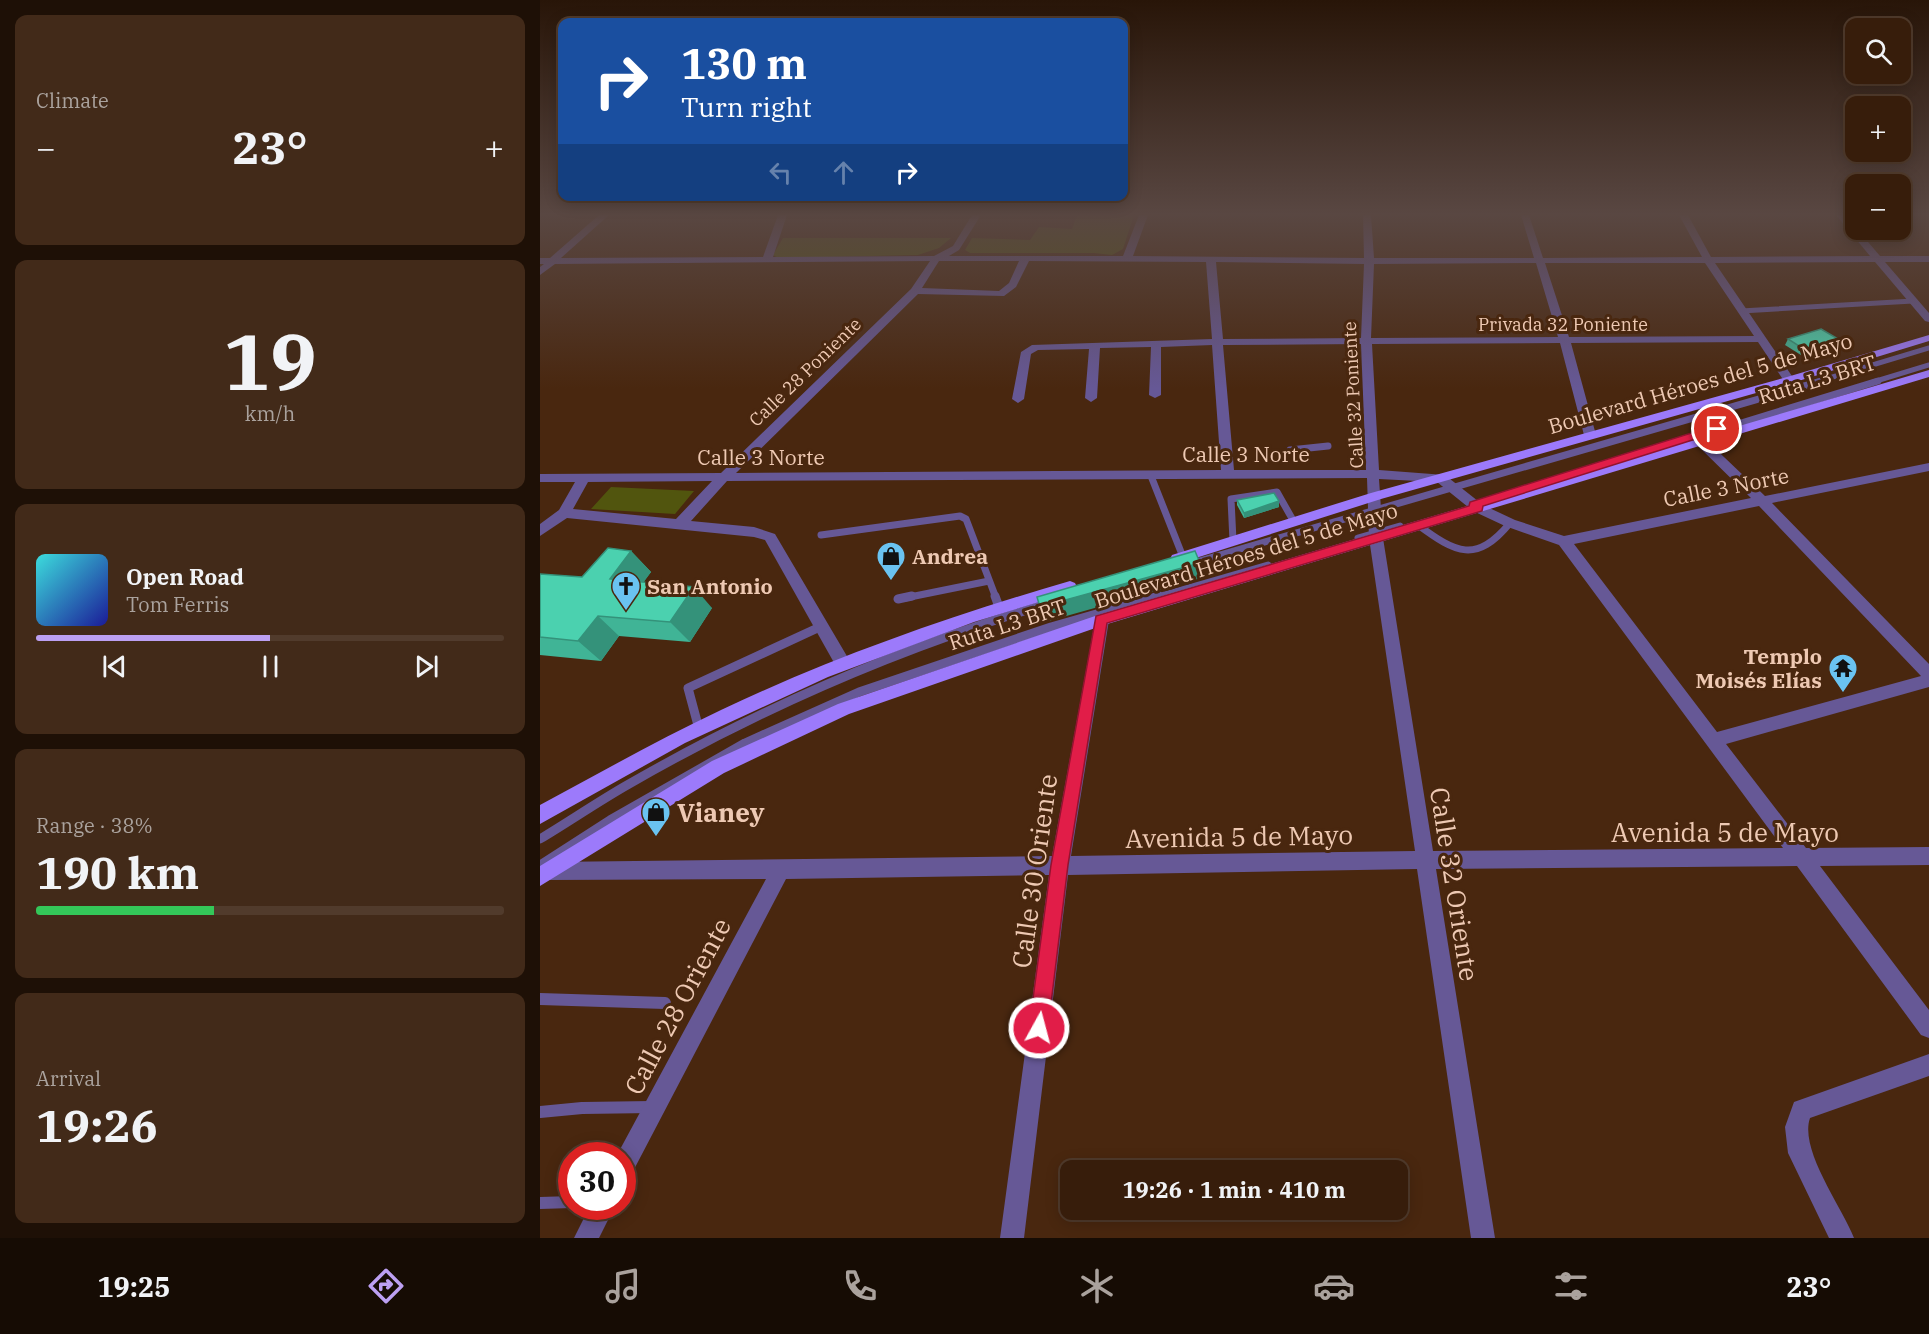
<!DOCTYPE html>
<html lang="en">
<head>
<meta charset="utf-8">
<style>
	body { margin:0; font-family:"IBM Plex Serif",serif; background:#422a19; color:#f1f3f6; height:100vh; display:flex; flex-direction:column; font-size:22px; white-space:nowrap }
	* { box-sizing:border-box; margin:0 }
	p { font-size:20px; color:#aaa29d }
	.icon { flex:none; width:33px; height:33px; fill:none; stroke:currentColor; stroke-width:2; stroke-linecap:round; stroke-linejoin:round }
	.map { position:relative; flex:1; overflow:hidden }
	.sheet { display:flex; flex-direction:column; gap:15px; padding:15px; background:#1e1006; width:540px }
	.sheet>* { flex:none }
	.hud { position:absolute; left:18px; top:18px; width:570px; height:183px; border-radius:12px; box-shadow:0 3px 15px #0003,0 0 0 2px #513b2c; background:#1a4fa0; color:#fff; overflow:hidden }
	.tools { position:absolute; left:1305px; top:18px; display:grid; gap:12px }
	.tools a { display:grid; place-items:center; width:66px; height:66px; border-radius:12px; background:#371d0b; box-shadow:0 3px 15px #0003,0 0 0 2px #513b2c; font-size:30px }
	.speed { position:absolute; left:18px; top:1142px; display:flex; gap:12px; font-size:30px; font-weight:700; text-align:center }
	.speed>* { display:grid; place-content:center; width:78px; height:78px; border-radius:50%; background:#371d0b; box-shadow:0 3px 15px #0003,0 0 0 2px #513b2c; line-height:1 }
	.speed .limit { border:9px solid #d22; background:#fff; color:#111 }
	.pin { position:absolute; display:grid; place-items:center; width:51px; height:51px; color:#fff; margin:-26px; border:3px solid #fff; border-radius:50%; box-shadow:0 2px 6px #0007 }
	.me { position:absolute; width:66px; margin:-33px; rotate:7deg; stroke-linejoin:round; filter:drop-shadow(0 0 4px #0008) }
	.turn { display:flex; align-items:center; gap:21px; height:126px; padding:0 24px; font-size:27px }
	.turn .icon { width:78px; height:78px; stroke-width:2.5 }
	.turn b { display:block; font-size:42px; line-height:51px }
	.lanes { display:flex; align-items:center; height:57px; padding:0 24px; background:#0003; justify-content:center; gap:30px; direction:ltr }
	.lanes .off { opacity:.35 }
	.big { font-size:45px; font-weight:700; line-height:1.1 }
	.sheet .tile { flex:1; display:flex; flex-direction:column; justify-content:center; gap:9px; min-width:0; padding:0 21px; border-radius:12px; background:#422a19 }
	.sheet .dial { align-items:center; gap:0 }
	.dial b { font-size:78px; line-height:1 }
	.song { display:flex; align-items:center; gap:18px }
	.cover { width:72px; height:72px; border-radius:9px; background:linear-gradient(135deg,hsl(180 70% 55%),hsl(240 70% 35%)) }
	.played { height:6px; border-radius:3px; background:linear-gradient(90deg,#bca0f2 50%,#513b2c 50%) }
	.keys { display:flex; justify-content:space-around; direction:ltr }
	.heat { display:flex; justify-content:space-between; align-items:center; font-size:33px; direction:ltr }
	.charge { height:9px; border-radius:4px; background:linear-gradient(90deg,#34c759 38%,#513b2c 0) }
	.trip { position:absolute; left:520px; top:1160px; width:348px; height:60px; border-radius:12px; background:#371d0b; box-shadow:0 3px 15px #0003,0 0 0 2px #513b2c; font-weight:700; line-height:60px; text-align:center }
	.menu { display:flex; height:96px; justify-content:space-around; align-items:center; background:#160c04; color:#aaa29d }
	.menu .icon { width:42px; height:42px }
	.menu .selected { color:#bca0f2 }
	.menu b { font-size:27px; color:#f1f3f6 }
	main { display:flex; flex:1; min-height:0 }
	.map>svg:first-child { display:block }
	.green { fill:#51550e }
	.lines { fill:none; stroke-linecap:round; stroke-linejoin:round }
	.lane-far3 { stroke:#665896; stroke-width:5 }
	.lane-far2 { stroke:#665896; stroke-width:7 }
	.lane-far1 { stroke:#665896; stroke-width:9 }
	.lane { stroke:#665896; stroke-width:12 }
	.street { fill:#665896; fill-rule:evenodd }
	.primary { fill:#9c7afb; fill-rule:evenodd }
	.wall { fill:#40b496 }
	.shaded-wall { fill:#34927a }
	.building { fill:#4bd1af; stroke:#34927a; stroke-width:1.5 }
	.route { fill:#e11d48; stroke:#92132f; stroke-width:1.5 }
	.labels { text-anchor:middle; dominant-baseline:central; stroke-width:6; stroke-linejoin:round; paint-order:stroke }
	.far-street-label { font-size:18px; fill:#eec9b3; stroke:#49270f }
	.street-label { font-size:21px; fill:#eec9b3; stroke:#49270f }
	.poi-label { font-size:21px; font-weight:bold; fill:#eec9b3; stroke:#49270f; text-anchor:start }
	.near-poi-label { font-size:26px; font-weight:bold; fill:#eec9b3; stroke:#49270f; text-anchor:start }
	.near-street-label { font-size:26px; fill:#eec9b3; stroke:#49270f }
</style>
</head>
<body>
<main>
<section class="sheet">
<div class="tile"><p>Climate</p>
<div class="heat"><a>−</a><b class="big">23°</b><a>+</a></div>
</div>
<div class="tile dial"><b>19</b><p>km/h</p></div>
<div class="tile">
<div class="song"><i class="cover"></i><div><b>Open Road</b><p>Tom Ferris</p></div></div>
<div class="played"></div>
<div class="keys"><svg class="icon" aria-label="previous" viewBox="0 0 24 24"><path d="M18 5L8 12l10 7zM5 5v14"/></svg><svg class="icon" aria-label="pause" viewBox="0 0 24 24"><path d="M8 5v14M16 5v14"/></svg><svg class="icon" aria-label="next" viewBox="0 0 24 24"><path d="M6 5l10 7-10 7zM19 5v14"/></svg></div>
</div>
<div class="tile"><p>Range · 38%</p><b class="big">190 km</b><div class="charge"></div></div>
<div class="tile"><p>Arrival</p><b class="big">19:26</b></div>
</section>
<div class="map">
<svg width="1389" height="1238" viewBox="0 0 1389 1238">
	<rect width="100%" height="100%" fill="#49270f"/>
	<!-- green -->
	<path class="green" d="M537,215h57l-11,34 -11,6 -18,-2h-124l-5,-3 7,-12 58,2 9,-13 33,2z
		M243,238h168l-12,10 -21,7 -140,3 -5,-3z
		M71,487l83,4 -19,23 -84,-5z"/>
	<g class="lines">
		<!-- lane-far3 -->
		<path class="lane-far3" d="M1201,311l172,-10
			M1276,382l113,-34
			M1333,382l56,-17"/>
		<!-- lane-far2 -->
		<path class="lane-far2" d="M750,450l38,-4
			M611,476l32,81
			M993,487l345,-106
			M878,525c38,28 58,39 92,-2
			M281,535l139,-19 6,3 30,79
			M818,538l42,-12
			M693,541l-2,-42 46,-7 17,30
			M649,564l632,-183
			M365,598l84,-17
			M614,598l114,-33"/>
		<!-- lane-far1 -->
		<path class="lane-far1" d="M455,596l4,11
			M358,599l14,-3
			M159,729l-11,-41 134,-62
			M0,839c30,-18 59,-38 89,-55 134,-77 273,-137 421,-181
			M0,865l70,-45 135,-77 114,-51 192,-65 108,-31"/>
		<!-- lane -->
		<path class="lane" d="M0,999l125,4
			M0,1112l42,-4 70,-1
			M0,1203l32,-1"/>
		<!-- street -->
		<path class="street" d="M59,215h10l-48,43 202,-1 15,-42h9l-14,42 161,-1 19,-10 19,-31h9l-22,35 -10,6h174l16,-41h9l-15,41 231,2 -1,-43h8l3,43h160l-13,-43h8l14,43 159,-1 -23,-42h9l23,42 159,-1 -34,-41h9l35,41h49v6h-44l44,51v9l-4,-1 -50,-59 -160,1 81,119 -2,2h-8l-28,-42 -187,1 25,92 -6,4 -6,-4 -24,-92 -188,1 7,126 66,5 38,30 32,15 49,16 187,-38 -55,-54v-6h8l61,58 164,-33v8l-157,32 157,161v23l-203,57 80,104 123,-1v18l-109,1 109,144v28l-8,-3 -124,-169 -361,3 59,369h-24l-54,-369 -349,6 -44,363h-24l49,-363 -263,4 -156,298 -8,4v-26h-5l149,-276 -217,1 -7,-2 -2,-8 2,-6 7,-2 503,-6 44,-240h10l3,4 -38,236 344,-5 -46,-313 -2,-60 -640,3 -36,40 63,6 21,7 76,129 -2,5 -6,1 -6,-1 -72,-128 -11,-3 -187,-19 -27,18v-12l19,-14 16,-28h-35v-8l181,-1 190,-184 19,-28 -375,3 -15,11v-8l4,-3h-4v-6h10zM399,261h80l-10,22 -10,8 -77,-3zM489,261l177,1 6,77 -180,6 -11,7 -9,47 6,4 6,-4 7,-45 7,-4 51,-1 -4,49 6,4 6,-4 3,-50 51,-1 -2,48 6,3 6,-3v-48l51,-2 9,125 -485,3 182,-179 86,2 12,-9zM676,262l148,2 -3,74 -138,1zM996,263l22,74 -187,1 3,-74zM1005,263h160l49,73 -185,1zM821,344l5,126h-132l-11,-125zM839,479l58,3 36,29 32,15 54,19 224,303 -350,3 -50,-313zM172,481l-36,38 -103,-10 15,-27zM1219,506l162,170 -204,56 -143,-188z
			M1389,1054v22l-119,42c-11,32 32,89 44,120h-25l-41,-85 -3,-26 9,-25z
			M50,1206h25l-16,32h-25z"/>
		<!-- primary -->
		<path class="primary" d="M1389,335v6l-134,41 -414,117 -204,65 -7,-5 2,-4 199,-62 416,-116z
			M1389,370v7l-825,248 -255,89 -125,59 -184,113v-20l172,-105 126,-57 263,-90z
			M530,581l5,2 2,4 -2,4 -101,31 -146,55 -143,66 -145,81v-19c60,-32 119,-66 181,-95 112,-53 229,-94 349,-129z"/>
	</g>
	<!-- wall -->
	<path class="wall" d="M1248,339l57,4 -3,5 -33,12 -24,-15z
		M697,500l42,1v6l-35,11 -7,-13z
		M91,551l20,21 -8,10 69,26 -22,34 -71,-6 -18,25 -61,-6v-81l42,3z"/>
	<!-- shaded-wall -->
	<path class="shaded-wall" d="M1305,343l-3,5 -33,12 4,-5z
		M739,501v6l-35,11v-5z
		M91,551l20,21 -20,28 -21,-21z
		M660,563l1,15 -156,44 -5,-15z
		M154,587l18,21 -22,34 -20,-20z
		M58,616l21,20 -18,25 -23,-20z"/>
	<!-- building -->
	<path class="building" d="M1281,329l24,14 -32,12 -25,-16z
		M734,493l5,8 -35,12 -7,-13z
		M68,548l23,3 -21,28 84,8 -24,35 -72,-6 -20,25 -38,-4v-63l42,3z
		M655,551l5,12 -160,44 -3,-10z"/>
	<!-- sky -->
	<linearGradient id="sky" x2="0" y2="1"><stop stop-color="#281508"/><stop offset="0.55" stop-color="#594742"/><stop offset="1" stop-color="#594742" stop-opacity="0"/></linearGradient>
	<rect width="1389" height="389" fill="url(#sky)"/>
	<!-- route -->
	<path class="route" d="M1177,425l6,4 -2,2 -238,75 -1,5 -375,112 -39,242 -20,163 -3,7 -6,3 -7,-3 -3,-7 22,-163 45,-249 373,-110 1,-4z"/>
	<!-- icons -->
	<defs>
		<g id="shop-pin" transform="scale(1.5)"><path d="M0 17L-7.5 6A9.5 9.5 0 1 1 7.5 6Z" fill="#6ac3f1" stroke="#49270f"/><path d="M-5-2.5h2.3a2.7 3.5 0 0 1 5.4 0H5L5.5 6h-11ZM-1.5-2.5h3a1.5 2.3 0 0 0-3 0Z" fill="#111"/></g>
		<g id="church-pin" transform="scale(1.5)"><path d="M0 17L-7.5 6A9.5 9.5 0 1 1 7.5 6Z" fill="#6ac3f1" stroke="#49270f"/><path d="M-1.2-6h2.4v3.5h3.3v2.4h-3.3V6h-2.4V-.1h-3.3v-2.4h3.3Z" fill="#111"/></g>
		<g id="temple-pin" transform="scale(1.5)"><path d="M0 17L-7.5 6A9.5 9.5 0 1 1 7.5 6Z" fill="#6ac3f1" stroke="#49270f"/><path d="M0-6L5-2H3V0L6.5 2.5H4V6H1.5V3h-3V6H-4V2.5H-6.5L-3 0V-2H-5Z" fill="#111"/></g>
	</defs>
	<g fill-rule="evenodd">
		<use href="#shop-pin" x="351" y="556"/>
		<use href="#church-pin" x="86" y="586"/>
		<use href="#temple-pin" x="1303" y="668"/>
		<use href="#shop-pin" x="116" y="812"/>
	</g>
	<g class="labels">
		<!-- far-street labels -->
		<g class="far-street-label">
			<text x="1023" y="324">Privada 32 Poniente</text>
			<text transform="translate(265 372) rotate(-44)">Calle 28 Poniente</text>
			<text transform="translate(813 395) rotate(-93)">Calle 32 Poniente</text>
		</g>
		<!-- street labels -->
		<g class="street-label">
			<text transform="translate(1277 379) rotate(-17)">Ruta L3 BRT</text>
			<text transform="translate(1160 383) rotate(-16)">Boulevard Héroes del 5 de Mayo</text>
			<text x="706" y="454">Calle 3 Norte</text>
			<text x="221" y="457">Calle 3 Norte</text>
			<text transform="translate(1186 487) rotate(-11)">Calle 3 Norte</text>
			<text transform="translate(706 555) rotate(-17)">Boulevard Héroes del 5 de Mayo</text>
			<text transform="translate(467 624) rotate(-18)">Ruta L3 BRT</text>
		</g>
		<!-- poi labels -->
		<g class="poi-label">
			<text x="372" y="556">Andrea</text>
			<text x="107" y="586">San Antonio</text>
			<text x="1282" y="656" text-anchor="end">Templo<tspan x="1282" dy="24">Moisés Elías</tspan></text>
		</g>
		<!-- near-poi labels -->
		<g class="near-poi-label">
			<text x="137" y="812">Vianey</text>
		</g>
		<!-- near-street labels -->
		<g class="near-street-label">
			<text x="1185" y="832">Avenida 5 de Mayo</text>
			<text transform="translate(699 836) rotate(-1)">Avenida 5 de Mayo</text>
			<text transform="translate(494 871) rotate(-82)">Calle 30 Oriente</text>
			<text transform="translate(915 884) rotate(81)">Calle 32 Oriente</text>
			<text transform="translate(137 1006) rotate(-62)">Calle 28 Oriente</text>
		</g>
	</g>
</svg>
<div class="tools">
<a><svg class="icon" aria-label="search" viewBox="0 0 24 24"><circle cx="10" cy="10" r="6"/><path d="M15 15l6 6"/></svg></a>
<a>+</a>
<a>−</a>
</div>
<div class="speed"><div class="limit">30</div></div>
<div class="pin" style="left:1177px;top:429px;background:#d93025"><svg class="icon" aria-label="arrive" viewBox="0 0 24 24"><path d="M6 21V4h12l-3 4 3 4H6"/></svg></div>
<svg class="me" style="left:499px;top:1028px" viewBox="-20 -20 40 40"><circle r="17" fill="#e11d48" stroke="#fff" stroke-width="3"/><path d="M0-11L8 9 0 5-8 9z" fill="#fff"/></svg>
<div class="trip">19:26 · 1 min · 410 m</div>
<div class="hud">
<div class="turn"><svg class="icon" aria-label="right" viewBox="0 0 24 24"><path d="M7 20v-9h11M14 6l5 5-5 5"/></svg><div><b>130 m</b>Turn right</div></div>
<div class="lanes"><svg class="icon off" aria-label="left" viewBox="0 0 24 24"><path d="M17 20v-9H6M10 6l-5 5 5 5"/></svg><svg class="icon off" aria-label="ahead" viewBox="0 0 24 24"><path d="M12 20V5M6 11l6-6 6 6"/></svg><svg class="icon" aria-label="right" viewBox="0 0 24 24"><path d="M7 20v-9h11M14 6l5 5-5 5"/></svg></div>
</div>
</div>
</main>
<nav class="menu">
<b>19:25</b>
<svg class="icon selected" aria-label="directions" viewBox="0 0 24 24"><path d="M12 3l9 9-9 9-9-9zM9 14v-3h6M13 9l2 2-2 2"/></svg>
<svg class="icon" aria-label="music" viewBox="0 0 24 24"><path d="M9 18V5l10-2v13"/><circle cx="6" cy="18" r="3"/><circle cx="16" cy="16" r="3"/></svg>
<svg class="icon" aria-label="phone" viewBox="0 0 24 24"><path d="M5 4h4l2 5-3 2q2 4 5 5l2-3 5 2v4C11 20 4 13 5 4z"/></svg>
<svg class="icon" aria-label="climate" viewBox="0 0 24 24"><path d="M12 3v18M4 7l16 10M4 17L20 7"/></svg>
<svg class="icon" aria-label="car" viewBox="0 0 24 24"><path d="M5 17H2v-5l4-1 3-4h7l3 4 3 1v5h-3M9 17h6M6 11h13"/><circle cx="7" cy="17" r="2"/><circle cx="17" cy="17" r="2"/></svg>
<svg class="icon" aria-label="filters" viewBox="0 0 24 24"><path d="M4 7h16M4 17h16"/><circle cx="9" cy="7" r="2"/><circle cx="15" cy="17" r="2"/></svg>
<b>23°</b>
</nav>
</body>
</html>
